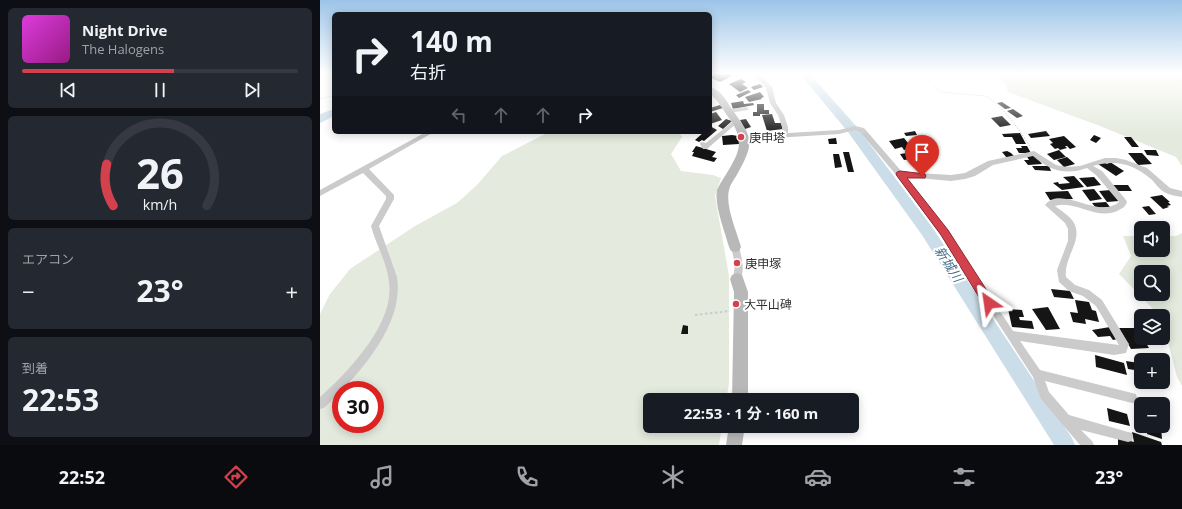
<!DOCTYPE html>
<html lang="ja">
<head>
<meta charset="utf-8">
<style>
	body { margin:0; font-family:"Open Sans","Noto Sans JP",sans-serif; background:#242831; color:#f1f3f6; height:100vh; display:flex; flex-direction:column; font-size:15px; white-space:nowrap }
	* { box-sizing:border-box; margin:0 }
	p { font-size:13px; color:#9ea1a6 }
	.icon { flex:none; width:22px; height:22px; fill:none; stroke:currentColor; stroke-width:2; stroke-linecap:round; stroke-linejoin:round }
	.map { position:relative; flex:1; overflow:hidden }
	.sheet { display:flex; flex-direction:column; gap:8px; padding:8px; background:#0d0f14; width:320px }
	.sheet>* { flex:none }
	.hud { position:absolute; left:12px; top:12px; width:380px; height:122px; border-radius:6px; box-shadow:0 2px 10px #0003; background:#171b24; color:#f1f3f6; overflow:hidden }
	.fabs { position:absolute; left:814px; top:221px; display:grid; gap:8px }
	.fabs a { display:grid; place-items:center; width:36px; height:36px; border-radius:6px; background:#171b24; box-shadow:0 2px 10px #0003; font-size:20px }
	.speed { position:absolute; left:12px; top:381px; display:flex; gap:8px; font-size:20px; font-weight:700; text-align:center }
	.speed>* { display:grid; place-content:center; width:52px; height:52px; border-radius:50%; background:#171b24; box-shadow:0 2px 10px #0003; line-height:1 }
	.speed .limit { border:6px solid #d22; background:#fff; color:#111 }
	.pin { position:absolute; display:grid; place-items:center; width:34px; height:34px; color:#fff; margin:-41px -17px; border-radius:50% 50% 50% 0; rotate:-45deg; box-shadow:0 0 4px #0007 }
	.pin .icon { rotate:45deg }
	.me { position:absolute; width:44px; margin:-22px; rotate:328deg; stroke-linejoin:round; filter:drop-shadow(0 0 3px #0008) }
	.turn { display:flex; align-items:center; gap:14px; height:84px; padding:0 12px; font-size:18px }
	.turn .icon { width:52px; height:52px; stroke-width:2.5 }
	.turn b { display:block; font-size:28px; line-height:34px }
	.lanes { display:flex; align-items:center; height:38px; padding:0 12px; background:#0003; justify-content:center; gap:20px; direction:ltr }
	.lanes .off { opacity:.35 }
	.big { font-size:30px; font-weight:700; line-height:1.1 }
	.sheet .tile { flex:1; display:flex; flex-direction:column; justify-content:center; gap:6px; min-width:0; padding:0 14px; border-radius:6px; background:#242831 }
	.sheet .dial { align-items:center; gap:0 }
	.dial svg { height:104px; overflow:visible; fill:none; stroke:#363941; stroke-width:7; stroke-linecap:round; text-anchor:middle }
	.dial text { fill:#f1f3f6; stroke:none }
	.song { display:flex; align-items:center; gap:12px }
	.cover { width:48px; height:48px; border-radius:6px; background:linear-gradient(135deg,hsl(300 70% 55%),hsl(310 70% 35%)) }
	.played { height:4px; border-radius:2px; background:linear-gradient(90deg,#d3414d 55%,#363941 55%) }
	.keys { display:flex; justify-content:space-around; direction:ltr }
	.heat { display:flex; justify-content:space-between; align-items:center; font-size:22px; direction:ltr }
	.trip { position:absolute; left:323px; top:393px; width:216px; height:40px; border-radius:6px; background:#171b24; box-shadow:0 2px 10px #0003; font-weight:700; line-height:40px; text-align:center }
	.tabs { display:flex; height:64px; justify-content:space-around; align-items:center; background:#090b0e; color:#9ea1a6 }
	.tabs .icon { width:28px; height:28px }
	.tabs .current { color:#d3414d }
	.tabs b { font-size:18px; color:#f1f3f6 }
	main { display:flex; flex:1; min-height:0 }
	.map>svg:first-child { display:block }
	.green { fill:#e4eadd; fill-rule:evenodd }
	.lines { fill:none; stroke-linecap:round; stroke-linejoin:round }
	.river { fill:#cbdde8; fill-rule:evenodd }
	.building { fill:#151515 }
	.path-far1 { stroke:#cbcbcb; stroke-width:1; stroke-dasharray:1.5 1.5; stroke-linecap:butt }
	.path { stroke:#cbcbcb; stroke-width:2; stroke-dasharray:2.5 2.5; stroke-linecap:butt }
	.street { fill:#cbcbcb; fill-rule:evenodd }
	.secondary { fill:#b8b8b8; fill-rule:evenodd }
	.route { fill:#d3414d; stroke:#892a32 }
	.poi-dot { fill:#d3414d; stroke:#fff; stroke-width:1.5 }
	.labels { text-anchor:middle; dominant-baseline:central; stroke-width:4; stroke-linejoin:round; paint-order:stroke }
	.poi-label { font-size:12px; fill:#2e2e2e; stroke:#fff; text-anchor:start }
	.water-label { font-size:13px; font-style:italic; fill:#446e87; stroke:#fff }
</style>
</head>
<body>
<main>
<section class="sheet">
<div class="tile">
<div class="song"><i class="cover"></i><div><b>Night Drive</b><p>The Halogens</p></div></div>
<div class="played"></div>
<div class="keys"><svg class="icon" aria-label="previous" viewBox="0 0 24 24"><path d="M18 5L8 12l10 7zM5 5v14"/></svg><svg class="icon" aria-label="pause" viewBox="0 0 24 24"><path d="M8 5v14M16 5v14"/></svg><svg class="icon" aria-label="next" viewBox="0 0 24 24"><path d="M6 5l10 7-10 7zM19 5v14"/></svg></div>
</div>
<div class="tile dial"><svg viewBox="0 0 100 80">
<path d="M14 69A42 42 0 1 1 86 69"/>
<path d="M14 69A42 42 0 0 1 9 37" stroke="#d3414d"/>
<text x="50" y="56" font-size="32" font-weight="700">26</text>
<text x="50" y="72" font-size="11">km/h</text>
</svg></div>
<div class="tile"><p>エアコン</p>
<div class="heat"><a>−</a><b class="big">23°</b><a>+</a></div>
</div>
<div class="tile"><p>到着</p><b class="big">22:53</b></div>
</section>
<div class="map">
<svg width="862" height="445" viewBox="0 0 862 445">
	<rect width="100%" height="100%" fill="#fff"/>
	<!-- green -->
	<path class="green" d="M678,74h184v92l-6,-9 -76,-31 -92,-34 -2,-7z
		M229,132h130l3,5 -11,17 10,17 32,4 8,3 -6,18 14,80v108l-3,16h-76v26h72l-3,19h-399v-131l10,-20 20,-25 65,-43 42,-23 20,-18 25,-29zM21,390h34v34h-34z
		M862,233v153l-5,-9 -14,-54v-7h-3l-41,-42 12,-18 -8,-20h18v14h22v-14h13zM821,272h22v22h-22z"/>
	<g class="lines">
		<!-- river -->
		<path class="river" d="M480,74h10l46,52 76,101 140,211 3,7h-21l-132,-210 -74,-103z
			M14,109v7l-14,7v-9z"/>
	</g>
	<!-- building -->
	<path class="building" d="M395,74h14l3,2 -12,6 -9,-4 1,-1 -1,-1z
		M421,79l5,3 -4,2 6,4 -8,4 -11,-8z
		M440,84l3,3 -9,3 -3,-3z
		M428,90l3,2 -12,6 -3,-3z
		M440,92l4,5 -3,1 1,1 -13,3 -4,-5z
		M423,101l1,3 9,-1 1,2 -21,4 -2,-6z
		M682,102l9,6 -6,1 -8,-6z
		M437,104h7v6h5v4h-9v2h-7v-4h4z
		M400,105l3,3 -13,4v-4z
		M693,109l10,7 -6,2 -10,-7z
		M396,112l6,8 -12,4v-10z
		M452,114l3,9h6l2,6 -16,2 -5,-16z
		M682,116l9,9 -11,2 -9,-9z
		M406,119l6,2 -9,8 -5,-3z
		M426,119l5,8 -6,2 -5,-9z
		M390,126l7,4 -13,11 -2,-1 -3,2 -4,-2 9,-8h6z
		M595,131l2,4 -11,1 -2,-3z
		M726,131l4,5 -19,2 -3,-4z
		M700,133l6,11h-10l-4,-7h-8l-2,-3z
		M412,135l6,1 1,8 -16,1 -1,-9z
		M774,135l7,3 -5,5 -6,-3z
		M744,136l12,11 -6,2 -3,-3h-2l2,2 -7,2 -2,-2 -3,1 -5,-5 3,-1 -4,-4z
		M804,137h7l8,10h-7z
		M516,138l1,6h-8l-1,-5z
		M584,138l8,10 -8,2 -2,-3 -7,2 -6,-8z
		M591,139h6l3,6 -6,1z
		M376,146l20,6 -4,5 5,1 -3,4 -22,-6 2,-4h-2z
		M701,146h6l4,7h-12l-3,-5h6z
		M739,150l7,7 -12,3 -7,-6z
		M824,150h12l3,6 -12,-1z
		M687,151l4,2 3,3 -7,2 -5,-6z
		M523,152h6l5,20h-6z
		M594,152l4,6 -14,2 -4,-6z
		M808,153h14l10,11 -14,1z
		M513,154h6l3,13 -7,1z
		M714,154l8,10 -14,1 -4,-5h5l-3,-5z
		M747,157l8,7 -11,3 -7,-7z
		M783,161l4,3 3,-2 14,9 -8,5 -18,-12z
		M712,166h17l2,5 -16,-1z
		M754,176l10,11 -22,3 -9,-7 5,-1 1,2 11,-1 -7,-6z
		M774,177l7,8 -14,2 -8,-9z
		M791,185h17l4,6h-17z
		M774,189l8,10 -12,2 -8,-11z
		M791,190l8,11 -12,1 -8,-11z
		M748,191l5,8 -23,1 -5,-8z
		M842,195l8,7h-2l3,3 -4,1 2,1 -6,2 -13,-12z
		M786,202l4,5 -14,1 -4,-5z
		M829,206l7,8 -7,1 -7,-8z
		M731,289l19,2 4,8 -20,-2z
		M755,300l14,2 3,8 4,1 3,11 -14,-3 1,5 -13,-2 -3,-10 8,1z
		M728,307l12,22 -14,1 -14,-21z
		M688,309l14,1 2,7h-5l1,3 12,1 2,8 -22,-2z
		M363,325l5,1v8h-7z
		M790,327l8,12 -5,1 -3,-4 -12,1 -6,-7z
		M799,328h17l5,10h2l6,10 -18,1z
		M775,355l29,8 3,12 -31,-8z
		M806,361l13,2 2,8 -13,-2z
		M819,397l19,7h-17l-1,5z
		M787,408l20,6 3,12 -21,-5z
		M822,426l19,1 1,12 -15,-5v-3l-5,-2z
		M812,432l29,10 1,3h-44v-8l16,5z"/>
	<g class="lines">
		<!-- path-far1 -->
		<path class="path-far1" d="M488,74l17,24 24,25
			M600,74l21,18 44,4c18,9 35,35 46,52
			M0,99l14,-4"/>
		<!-- path -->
		<path class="path" d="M375,315l35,-4"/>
		<!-- street -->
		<path class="street" d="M433,74h6l13,13 4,16 8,12 4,12v6l51,-3 16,-4 9,2 38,44 49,3 14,-2 23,-12 46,-10 22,14 10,2 14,-1 25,-8h11l10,2 21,8 23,20 12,3v6c-6,-1 -13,-2 -18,-5 -5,-3 -9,-9 -13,-13 -17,-15 -36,-20 -58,-13l9,5 24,29 1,2c-2,5 -4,6 -8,8 -22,12 -43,-11 -64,-4 5,4 12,8 17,14 14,18 -9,37 -6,57l9,8 14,5 13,10 25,41 2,3 -3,9 -12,2 -94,-14 20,29 96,24 1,4 -1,4 -4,1 -87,-22 4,11 20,23 59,17 4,1 1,4 -1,4 -4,1 -47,-12 11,11 2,4h-14l-39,-46 -8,-22 -92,-142 -44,-59 -37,-44 -5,-2 -16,4 -95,6v-4h2l36,-3v-6l-4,-12 -8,-12 -4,-15zM713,156c16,14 32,20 54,12l9,7 23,27c-21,18 -58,-18 -74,3l20,18 3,6v12l-11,29 2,12 10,9 14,5 13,10 23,39 -106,-14 -66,-100 -41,-54 45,4 14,-2 10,-3 18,-11z
			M426,107l3,2 -1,1 -19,3 -3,-2 3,-2z
			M416,119l2,1v2l-31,27h-4l-3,-5 1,-2 5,1z
			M106,132h8l-65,37 25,26v4l-15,27 18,51c8,49 -41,101 -73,131l-4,1v-12c29,-26 75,-74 69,-115 -2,-20 -13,-37 -18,-56l15,-27v-3l-23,-23 -43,23v-6z
			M415,244l3,1 1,2c3,12 6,23 1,35l-3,1 -3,-1 -1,-3 2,-15 -4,-17 1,-2z"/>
		<!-- secondary -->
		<path class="secondary" d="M390,87c11,3 16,13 21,21 20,28 25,32 8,63 -3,6 -9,13 -10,19 -4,16 8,42 12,57l-2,4 -4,1 -4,-1 -2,-4c-4,-15 -15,-42 -12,-57 2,-5 5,-9 8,-14 14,-23 21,-34 4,-58 -6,-8 -11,-18 -19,-24z
			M417,273l5,2 6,17v108h-16l2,-108 -4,-13 2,-4z
			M409,426h16l-3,19h-16z"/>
	</g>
	<!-- sky -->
	<linearGradient id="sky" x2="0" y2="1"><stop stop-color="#9cc4e8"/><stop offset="0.54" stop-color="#fff"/><stop offset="1" stop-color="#fff" stop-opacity="0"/></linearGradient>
	<rect width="862" height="136" fill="url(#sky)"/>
	<!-- route -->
	<path class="route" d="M580,171l25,3 1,2 -1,2h-18l41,52 45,70 1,3 -1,4 -4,1 -4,-1 -44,-72 -44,-59 -1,-2 1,-2z"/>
	<!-- markers -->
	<g class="poi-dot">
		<circle cx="421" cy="137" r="4"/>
		<circle cx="417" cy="263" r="4"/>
		<circle cx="416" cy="304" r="4"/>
	</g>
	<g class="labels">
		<!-- poi labels -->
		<g class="poi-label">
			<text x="429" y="137">庚申塔</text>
			<text x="425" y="263">庚申塚</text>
			<text x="424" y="304">大平山碑</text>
		</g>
		<!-- water labels -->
		<g class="water-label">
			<text transform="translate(629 264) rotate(57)">新城川</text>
		</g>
	</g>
</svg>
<div class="fabs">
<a><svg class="icon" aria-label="sound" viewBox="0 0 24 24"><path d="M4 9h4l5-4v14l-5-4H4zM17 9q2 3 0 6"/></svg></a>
<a><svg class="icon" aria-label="search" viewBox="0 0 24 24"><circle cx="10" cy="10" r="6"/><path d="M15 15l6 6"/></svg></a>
<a><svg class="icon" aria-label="layers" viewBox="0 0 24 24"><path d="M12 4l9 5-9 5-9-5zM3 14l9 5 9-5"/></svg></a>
<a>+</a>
<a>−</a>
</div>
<div class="speed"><div class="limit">30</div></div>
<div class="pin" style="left:602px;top:176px;background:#d93025"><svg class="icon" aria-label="arrive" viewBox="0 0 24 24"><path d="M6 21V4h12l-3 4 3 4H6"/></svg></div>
<svg class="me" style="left:669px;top:303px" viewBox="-20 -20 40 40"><path d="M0-17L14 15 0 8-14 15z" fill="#d3414d" stroke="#fff" stroke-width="4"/></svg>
<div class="trip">22:53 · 1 分 · 160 m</div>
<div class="hud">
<div class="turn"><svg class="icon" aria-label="right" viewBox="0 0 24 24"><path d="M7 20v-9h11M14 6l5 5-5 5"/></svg><div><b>140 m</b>右折</div></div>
<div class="lanes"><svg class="icon off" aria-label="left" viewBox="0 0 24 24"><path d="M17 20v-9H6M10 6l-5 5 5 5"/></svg><svg class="icon off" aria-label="ahead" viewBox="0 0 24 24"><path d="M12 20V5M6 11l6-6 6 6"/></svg><svg class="icon off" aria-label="ahead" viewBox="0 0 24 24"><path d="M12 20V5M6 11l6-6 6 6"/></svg><svg class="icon" aria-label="right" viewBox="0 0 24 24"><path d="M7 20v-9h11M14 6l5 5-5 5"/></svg></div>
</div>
</div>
</main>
<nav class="tabs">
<b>22:52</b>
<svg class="icon current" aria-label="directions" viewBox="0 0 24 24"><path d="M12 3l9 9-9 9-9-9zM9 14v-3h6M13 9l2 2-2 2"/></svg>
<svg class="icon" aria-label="music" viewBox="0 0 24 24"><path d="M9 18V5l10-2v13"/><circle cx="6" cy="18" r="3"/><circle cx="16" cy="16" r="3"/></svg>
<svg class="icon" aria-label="phone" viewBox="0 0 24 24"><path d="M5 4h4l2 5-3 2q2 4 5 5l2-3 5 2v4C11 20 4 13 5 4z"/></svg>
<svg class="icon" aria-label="climate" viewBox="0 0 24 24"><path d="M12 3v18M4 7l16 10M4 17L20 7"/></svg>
<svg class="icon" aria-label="car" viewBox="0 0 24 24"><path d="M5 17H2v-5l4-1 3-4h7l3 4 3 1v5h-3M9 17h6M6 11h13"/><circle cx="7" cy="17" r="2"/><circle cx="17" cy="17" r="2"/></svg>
<svg class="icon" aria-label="filters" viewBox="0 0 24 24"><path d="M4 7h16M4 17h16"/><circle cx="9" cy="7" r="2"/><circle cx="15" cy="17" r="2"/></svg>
<b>23°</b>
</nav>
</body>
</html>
